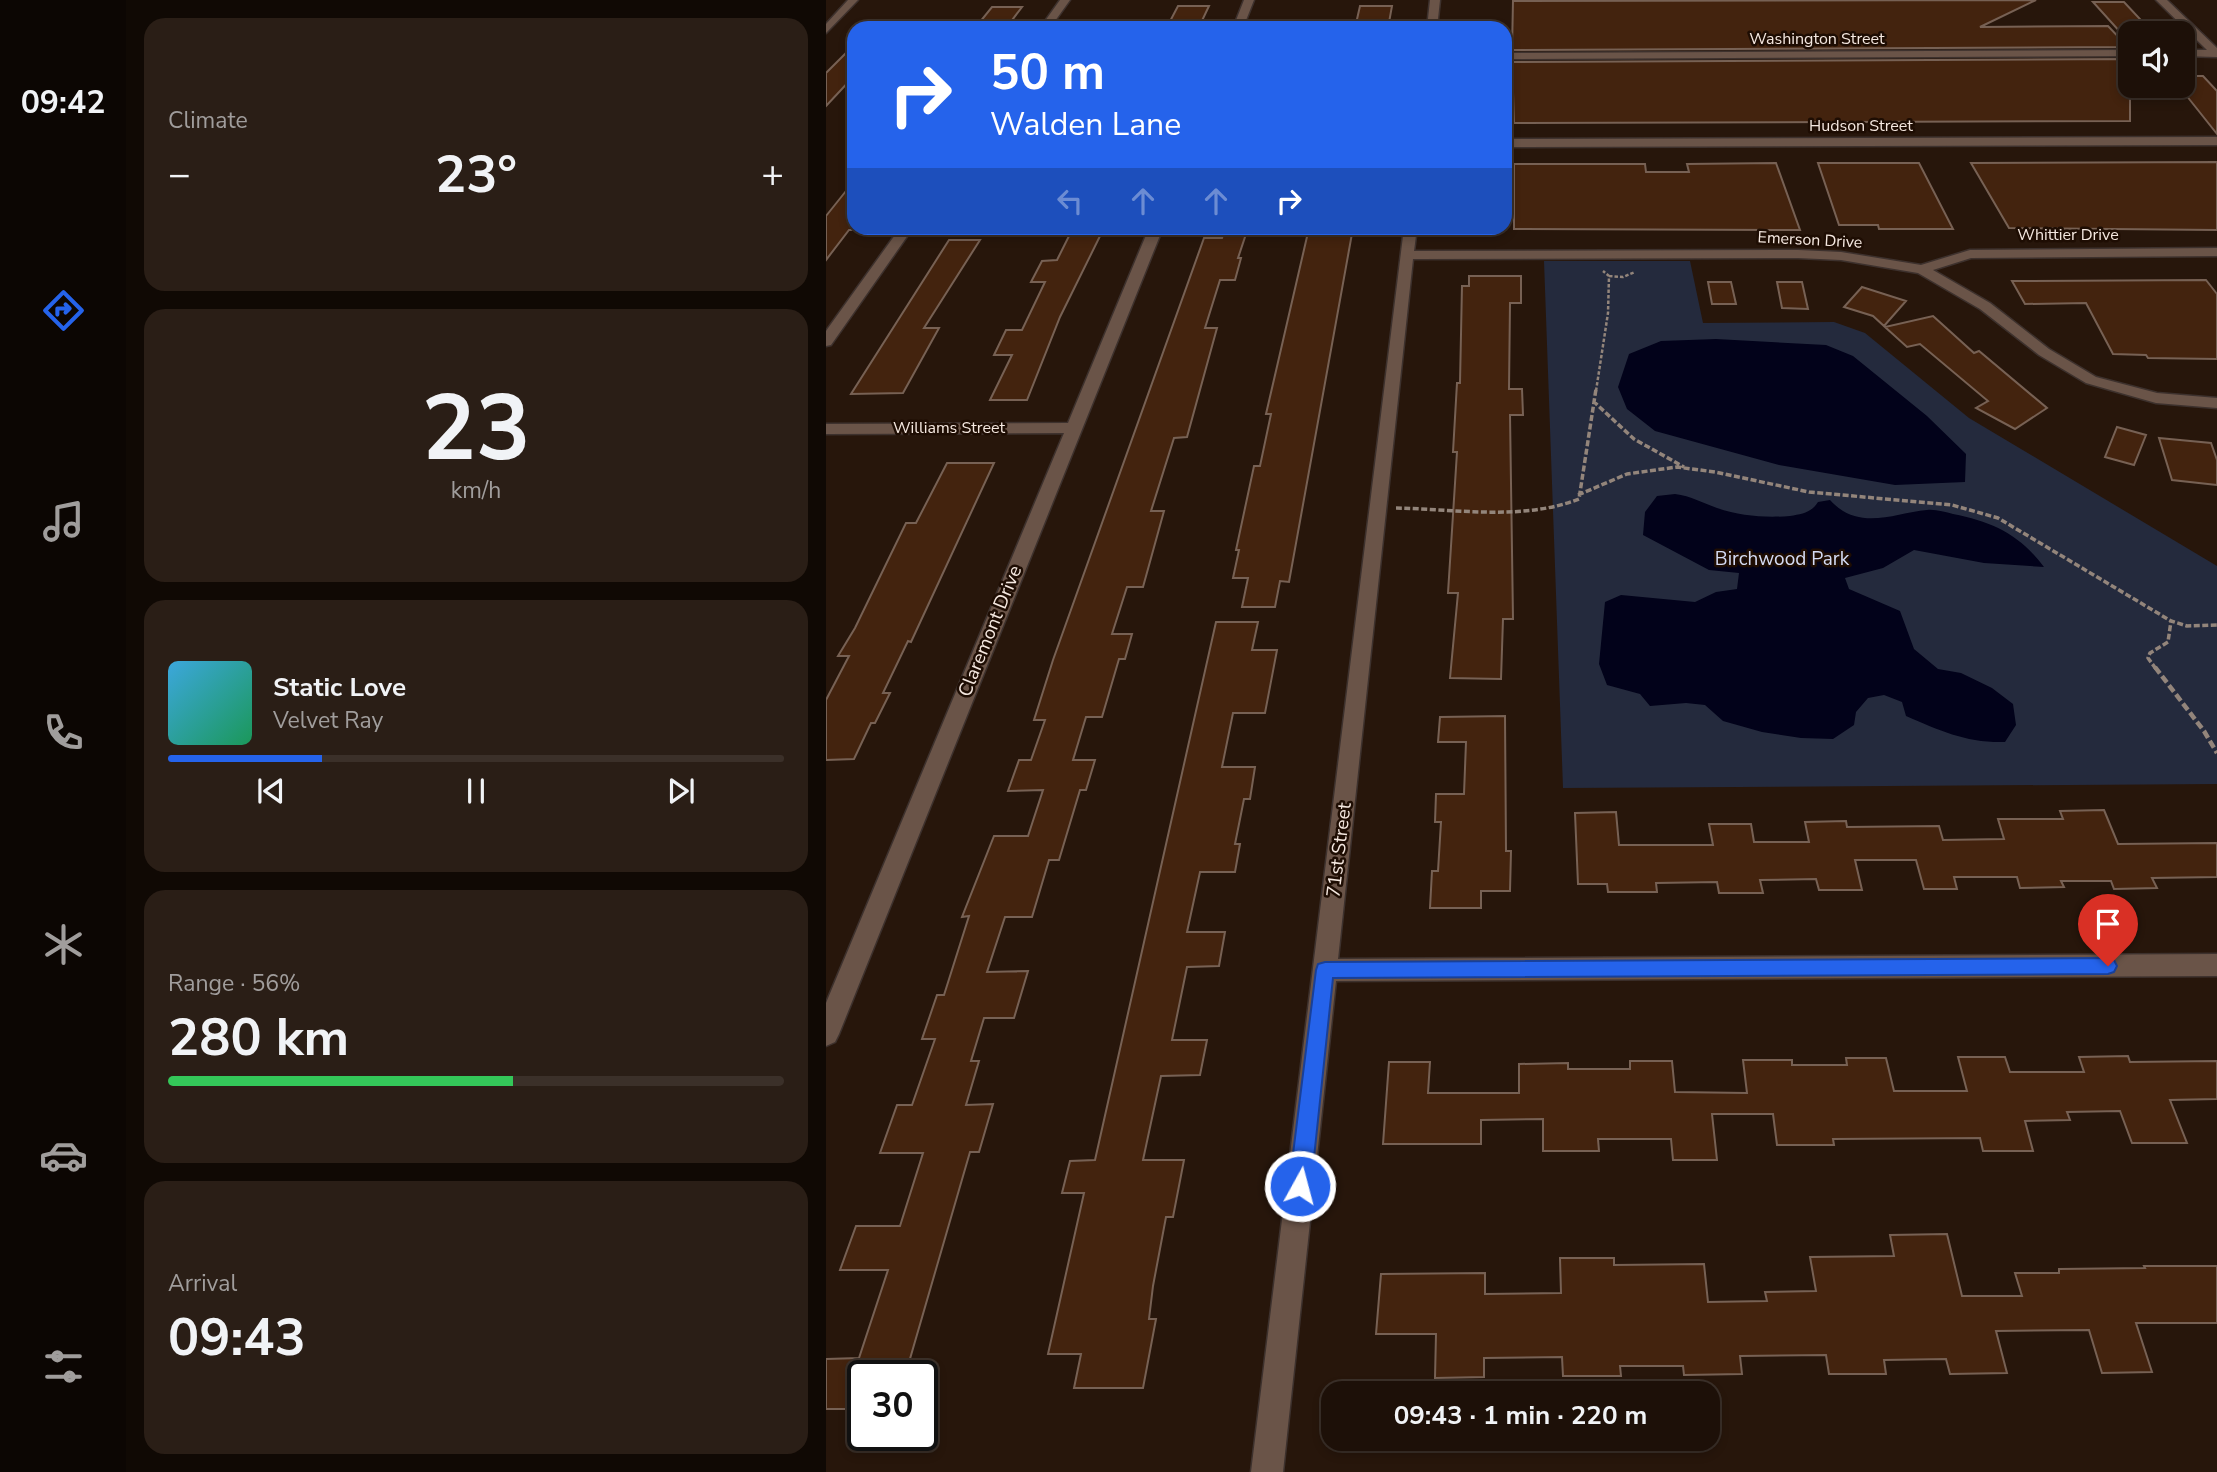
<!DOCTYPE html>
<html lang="en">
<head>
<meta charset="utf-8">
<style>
	body { margin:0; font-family:"Nunito Sans",sans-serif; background:#2a1e16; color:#f1f3f6; height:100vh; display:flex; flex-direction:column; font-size:26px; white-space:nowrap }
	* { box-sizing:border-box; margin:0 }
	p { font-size:23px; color:#a09d9c }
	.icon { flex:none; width:38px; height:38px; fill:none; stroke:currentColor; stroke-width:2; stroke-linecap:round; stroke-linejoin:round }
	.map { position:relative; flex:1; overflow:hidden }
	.details { display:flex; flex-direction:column; gap:18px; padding:18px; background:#100904; width:700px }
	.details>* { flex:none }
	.banner { position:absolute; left:21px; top:21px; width:665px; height:214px; border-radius:21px; box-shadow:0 4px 10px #0003,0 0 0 2px #3b3029; background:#2563eb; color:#fff; overflow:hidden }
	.controls { position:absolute; left:1292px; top:21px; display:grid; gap:14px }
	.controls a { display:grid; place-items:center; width:77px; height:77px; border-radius:14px; background:#1d1008; box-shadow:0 4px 10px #0003,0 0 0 2px #3b3029; font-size:35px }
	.speed { position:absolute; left:21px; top:1360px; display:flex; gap:14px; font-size:35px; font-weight:700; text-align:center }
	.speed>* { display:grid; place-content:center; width:91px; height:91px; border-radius:50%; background:#1d1008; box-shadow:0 4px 10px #0003,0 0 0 2px #3b3029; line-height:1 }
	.speed .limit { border:4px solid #111; border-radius:10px; background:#fff; color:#111 }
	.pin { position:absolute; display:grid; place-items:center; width:60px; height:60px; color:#fff; margin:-72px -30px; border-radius:50% 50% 50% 0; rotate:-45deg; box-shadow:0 0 7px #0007 }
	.pin .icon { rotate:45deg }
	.me { position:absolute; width:77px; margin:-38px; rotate:7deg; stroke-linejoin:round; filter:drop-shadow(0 0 5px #0008) }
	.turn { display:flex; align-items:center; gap:24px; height:147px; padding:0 28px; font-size:32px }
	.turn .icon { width:91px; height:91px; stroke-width:2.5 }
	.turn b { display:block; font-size:49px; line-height:60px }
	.lanes { display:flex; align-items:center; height:66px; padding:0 28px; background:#0003; justify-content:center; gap:35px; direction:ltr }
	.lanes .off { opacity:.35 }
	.big { font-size:52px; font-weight:700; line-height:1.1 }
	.details .tile { flex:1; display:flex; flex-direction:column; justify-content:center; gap:10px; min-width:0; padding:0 24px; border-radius:21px; background:#2a1e16 }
	.details .dial { align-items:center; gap:0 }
	.dial b { font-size:91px; line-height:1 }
	.song { display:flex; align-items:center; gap:21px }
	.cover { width:84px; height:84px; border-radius:10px; background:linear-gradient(135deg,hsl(200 70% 55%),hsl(150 70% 35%)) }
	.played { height:7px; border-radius:4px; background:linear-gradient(90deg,#2563eb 25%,#3b3029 25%) }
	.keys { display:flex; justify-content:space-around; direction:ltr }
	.heat { display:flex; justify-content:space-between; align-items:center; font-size:38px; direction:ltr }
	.charge { height:10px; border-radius:5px; background:linear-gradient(90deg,#34c759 56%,#3b3029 0) }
	.trip { position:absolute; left:495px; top:1381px; width:399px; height:70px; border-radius:21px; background:#1d1008; box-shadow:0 4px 10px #0003,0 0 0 2px #3b3029; font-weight:700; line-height:70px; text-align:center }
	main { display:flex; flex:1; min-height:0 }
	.dock { display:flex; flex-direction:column; width:126px; justify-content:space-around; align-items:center; background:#0c0603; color:#a09d9c }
	.dock .icon { width:49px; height:49px }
	.dock .active { color:#2563eb }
	.dock b { font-size:32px; color:#f1f3f6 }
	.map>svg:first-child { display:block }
	.green { fill:#242a3d }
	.water { fill:#02021a }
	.building { fill:#43230e; stroke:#776154; stroke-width:2 }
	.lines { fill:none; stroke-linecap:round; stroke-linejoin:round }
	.minor-casing { stroke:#3d312d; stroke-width:3 }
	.path-far2 { stroke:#93857b; stroke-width:2.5; stroke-dasharray:3.5 2; stroke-linecap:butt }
	.path-far1 { stroke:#93857b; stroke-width:3.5; stroke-dasharray:6 2.5; stroke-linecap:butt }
	.path { stroke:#93857b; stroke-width:4.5; stroke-dasharray:8 3.5; stroke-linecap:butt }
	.minor { fill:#6a5448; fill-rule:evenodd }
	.route { fill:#2563eb; stroke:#184099; stroke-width:2 }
	.labels { text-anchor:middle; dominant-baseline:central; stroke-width:5; stroke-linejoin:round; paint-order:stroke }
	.far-street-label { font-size:16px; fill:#f5e8e0; stroke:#1e0d03 }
	.park-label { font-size:19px; fill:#d4dbf4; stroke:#1e0d03 }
	.street-label { font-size:19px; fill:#f5e8e0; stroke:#1e0d03 }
</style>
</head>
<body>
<main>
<nav class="dock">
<b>09:42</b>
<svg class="icon active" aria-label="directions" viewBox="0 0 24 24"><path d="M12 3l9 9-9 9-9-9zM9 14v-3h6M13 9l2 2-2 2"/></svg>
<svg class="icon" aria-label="music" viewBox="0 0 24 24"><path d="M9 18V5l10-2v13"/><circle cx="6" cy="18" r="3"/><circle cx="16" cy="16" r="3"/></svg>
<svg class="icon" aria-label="phone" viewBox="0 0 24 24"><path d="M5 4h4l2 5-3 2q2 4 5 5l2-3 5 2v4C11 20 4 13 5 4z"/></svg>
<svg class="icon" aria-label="climate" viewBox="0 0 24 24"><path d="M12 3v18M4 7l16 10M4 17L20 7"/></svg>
<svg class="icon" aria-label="car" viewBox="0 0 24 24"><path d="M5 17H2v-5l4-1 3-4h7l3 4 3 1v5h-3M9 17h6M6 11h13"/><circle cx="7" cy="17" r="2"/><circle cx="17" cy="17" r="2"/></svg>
<svg class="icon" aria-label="filters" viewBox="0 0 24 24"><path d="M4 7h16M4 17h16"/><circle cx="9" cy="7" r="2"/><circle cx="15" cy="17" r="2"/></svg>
</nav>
<section class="details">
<div class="tile"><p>Climate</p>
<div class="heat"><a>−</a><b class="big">23°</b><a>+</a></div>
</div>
<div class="tile dial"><b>23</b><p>km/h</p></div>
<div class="tile">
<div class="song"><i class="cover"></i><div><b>Static Love</b><p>Velvet Ray</p></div></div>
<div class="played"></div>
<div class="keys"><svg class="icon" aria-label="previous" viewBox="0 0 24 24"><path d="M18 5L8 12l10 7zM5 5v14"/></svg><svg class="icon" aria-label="pause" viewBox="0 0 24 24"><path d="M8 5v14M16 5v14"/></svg><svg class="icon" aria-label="next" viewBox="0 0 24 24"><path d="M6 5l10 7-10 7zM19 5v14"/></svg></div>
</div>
<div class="tile"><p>Range · 56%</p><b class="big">280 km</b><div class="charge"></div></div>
<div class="tile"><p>Arrival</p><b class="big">09:43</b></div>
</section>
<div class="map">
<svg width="1391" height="1472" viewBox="0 0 1391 1472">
	<rect width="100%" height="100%" fill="#27160b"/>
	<!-- green -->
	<path class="green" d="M718,261h146l13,62 131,-1 31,11 104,85 248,148v218l-654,4z"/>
	<!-- water -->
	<path class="water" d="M890,339l110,6 27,11 74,60 39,38 -1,28 -70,3 -116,-20 -124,-34 -28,-22 -9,-22 11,-33 32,-13z
		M849,494c16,2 28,9 42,14 24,8 48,10 73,8 12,-2 21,-3 28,-14l12,-2c29,32 64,13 97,10 8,-1 18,2 26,4 40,8 66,20 91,53l-60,-4 -70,-13 -31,18 -38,10 4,11 51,22 14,38 24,20 23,4 31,15 21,16 3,21 -11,17c-39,1 -64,-11 -99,-26l-4,-14 -18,-7 -16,3 -12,14 -2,13 -21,14 -32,-1 -39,-6 -39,-11 -18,-16 -19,-2 -36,3 -10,-12 -33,-9 -8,-21 6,-62 16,-7 74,7 21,-10 21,-3 2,-16 -30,-3 -66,-35 2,-23 12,-16z"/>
	<!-- building -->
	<path class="building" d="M1210,0l-56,27 128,-1 20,21 -616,3 1,-49z
		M1267,2h31l29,31h-32z
		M352,6h31l-10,21h-32z
		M534,6h32l-4,22h-33z
		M166,7h30l-16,21h-31z
		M28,45v31l-28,30v-33z
		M1304,59v62l-616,2 -2,-61z
		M1356,76h21l14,15v43l-35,-44z
		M1391,162v68l-208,-2 -38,-65z
		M950,163l24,67 -286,-1v-65h131l1,8h43l-2,-8z
		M992,163h101l34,66h-74l-1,-4h-39z
		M28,181v49h-5l-23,30v-44z
		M247,228h31l-44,89 -33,83h-37l22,-45h-18l12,-25h16l23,-48h-14l11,-21 15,-1z
		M399,228h23l-10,30h3l-6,22h-15l-15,48h12l-30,109 -13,1 -23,73h13l-21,76h-16l-15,47h20l-7,25h-6l-17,58h-16l-13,43h22l-9,30h-6l-21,70h-10l-17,57h-27l-18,55 41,-1 -14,47h-30l-13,43h8l-13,44 27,-1 -14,48h-9l-65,224h-42v27l-14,1 -1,5h-22v-50l33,-1 29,-88h-48l16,-44h44l23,-73h-43l17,-48h15l23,-66h-13l15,-44h7l25,-79 -7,1 32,-81h34l15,-46 -35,1 11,-31h12l14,-40h-11l19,-60 151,-422h18z
		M483,228h44l-64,354 -9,-1 -5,26h-33l6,-29h-15l6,-28h-3l18,-84h6l11,-52h-5z
		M123,240h31l-56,88h15l-36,65 -52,1z
		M643,276h52v27h-11l-1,86h13l1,26h-13l3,204h-10l-2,60 -51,-1 8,-85h-10l9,-141h-4l4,-69h3l2,-97h7z
		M1380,280l11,14v65l-69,-1 -2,-3 -33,-1 -27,-51 -61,1 -13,-23z
		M882,282h23l5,22h-24z
		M951,282h25l6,27 -26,-1z
		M1036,287l44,14 -22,25 -11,-10 -29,-9z
		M1107,316l41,37 5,-2 68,57 -32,21 -39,-21 12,-7 -68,-57 -13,3 -22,-20z
		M1291,427l29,8 -12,30 -29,-8z
		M1333,438l52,5 6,17v25l-45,-5z
		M121,463h47l-83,179 -3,-1 -25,52h7l-15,30h-4l-17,36 -28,1v-60l23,-44h-11l17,-28 51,-105h10z
		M390,622h42l-6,28h25l-12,63h-32l-11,54h33l-5,32h-6l-9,45h5l-5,28h-35l-13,60h38l-6,34 -32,1 -15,73h35l-7,35 -39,1 -18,84h41l-11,57h-7l-13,69 -4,33h7l-13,69h-69l7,-34h-33l36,-161h-22l8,-32 25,-1z
		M679,716l1,135h5l-1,40h-29v17h-51l2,-37h6l3,-49h-6l1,-28h28l2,-52h-28l2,-25z
		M1278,810l14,34 99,-1v34l-65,1 5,10 -43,1 -3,-8h-50l3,6 -44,1 -3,-11h-63l3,12h-33l-8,-29h-61l7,30h-43l-3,-11 -56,1 3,13h-44l-2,-11 -61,1 1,9h-49l-1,-8h-29l-3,-71 41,-1 3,33h94l-4,-21h42l3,18h55l-4,-20 41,-1 1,6 92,-1 4,14 61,-1 -6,-20h65l-3,-8z
		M1302,1056l2,6 87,-1v38l-47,1 17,43h-55l-12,-32 -53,1 3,8 -45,1 8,30h-50l-3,-13 -147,1 1,6h-57l-4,-31h-61l5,46h-44l-2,-21h-73l1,12h-56v-32l-62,1v24h-98l6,-82h41l-2,31h91v-29l49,-1v6h62v-8h42l3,31 72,1 -4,-33h49v5h55l-1,-7h40l8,33h73l-9,-34h47l5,15h74l-5,-15z
		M1121,1234l15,62h60l-7,-23h44v-4l86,-1 -1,-2h73v57h-81l16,49 -50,1 -13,-43 -93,1 11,42 -57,1 -4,-15 -62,1 2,14h-57l-3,-19 -86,1 2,18 -58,1 -1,-9h-63l1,10h-58l-1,-19 -78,1v19l-49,1 1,-44h-60l5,-60 104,-1v21l76,-1 -1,-35h54v7l90,-1 4,38 59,-1 -2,-9 51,-1 -6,-34 84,-1 -4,-21z"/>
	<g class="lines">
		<!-- minor casing -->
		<g class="minor-casing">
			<path id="minor" d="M22,0h10l-32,33v-9z
				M234,0h10l-20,28h-10z
				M418,0h10l-11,28h-10z
				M604,0h10l-3,28h-10z
				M1330,0h11l50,48v9l-35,-1v-6h25z
				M1304,50v6l-625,3v-6z
				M1391,137v8l-712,2v-8z
				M74,228h13l-82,117 -5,1v-15z
				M323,228h14l-324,806 -4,8 -9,4v-43l238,-570 -238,1v-10l242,-1z
				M578,228h13l-3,23 384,-1 43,2 80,13 49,-15 247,-2v8l-246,2 -38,12 57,33 59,46 47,28 61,16 60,5v10l-61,-5 -70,-20 -47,-28 -59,-46 -62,-36 -77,-13 -43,-2 -385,1 -75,700 879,-5v22l-881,5 -53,491h-32z"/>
		</g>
		<!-- path-far2 -->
		<path class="path-far2" d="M783,276l14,1 12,-5
			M770,391l12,-78 1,-37 -6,-5"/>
		<!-- path-far1 -->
		<path class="path-far1" d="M767,401l41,38 50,28
			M752,495l49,-21 50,-7 38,5 94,20 143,13 46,13 173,103 16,5 30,-1
			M570,508c59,1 127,13 183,-9l17,-110
			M1330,669l-8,-11 2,-5 18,-11 3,-21"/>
		<!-- path -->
		<path class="path" d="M1329,667l49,64 13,22"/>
		<!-- minor -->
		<use href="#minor" class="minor"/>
	</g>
	<!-- route -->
	<path class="route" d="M1282,958l6,2 3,6 -3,6 -6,2 -775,4 -22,208 -3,7 -8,4 -7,-4 -4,-7 27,-216 2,-6 7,-2z"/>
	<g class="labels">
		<!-- far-street labels -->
		<g class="far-street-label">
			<text x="991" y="39">Washington Street</text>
			<text x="1035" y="126">Hudson Street</text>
			<text x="1242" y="235">Whittier Drive</text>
			<text transform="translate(984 240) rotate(3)">Emerson Drive</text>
			<text x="123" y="428">Williams Street</text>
		</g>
		<!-- park labels -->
		<g class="park-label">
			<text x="956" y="559">Birchwood Park</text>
		</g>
		<!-- street labels -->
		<g class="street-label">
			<text transform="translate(164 631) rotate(-68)">Claremont Drive</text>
			<text transform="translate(513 850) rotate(-83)">71st Street</text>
		</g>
	</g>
</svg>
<div class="controls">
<a><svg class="icon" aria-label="sound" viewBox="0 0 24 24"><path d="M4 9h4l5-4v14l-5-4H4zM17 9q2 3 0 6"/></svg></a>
</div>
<div class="speed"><div class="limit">30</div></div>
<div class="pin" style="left:1282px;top:966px;background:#d93025"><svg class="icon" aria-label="arrive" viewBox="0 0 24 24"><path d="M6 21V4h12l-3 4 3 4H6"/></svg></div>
<svg class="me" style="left:474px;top:1186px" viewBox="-20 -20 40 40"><circle r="17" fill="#2563eb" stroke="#fff" stroke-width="3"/><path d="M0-11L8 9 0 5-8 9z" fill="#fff"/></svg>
<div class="trip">09:43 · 1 min · 220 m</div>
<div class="banner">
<div class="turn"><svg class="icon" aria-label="right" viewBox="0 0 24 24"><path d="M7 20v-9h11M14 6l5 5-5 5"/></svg><div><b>50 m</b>Walden Lane</div></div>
<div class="lanes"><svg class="icon off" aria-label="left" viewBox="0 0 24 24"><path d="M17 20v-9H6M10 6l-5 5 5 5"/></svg><svg class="icon off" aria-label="ahead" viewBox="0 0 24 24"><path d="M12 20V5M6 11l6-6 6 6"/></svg><svg class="icon off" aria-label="ahead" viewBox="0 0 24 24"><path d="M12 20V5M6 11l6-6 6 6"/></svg><svg class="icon" aria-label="right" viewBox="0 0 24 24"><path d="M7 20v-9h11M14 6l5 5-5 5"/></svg></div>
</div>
</div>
</main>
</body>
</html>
